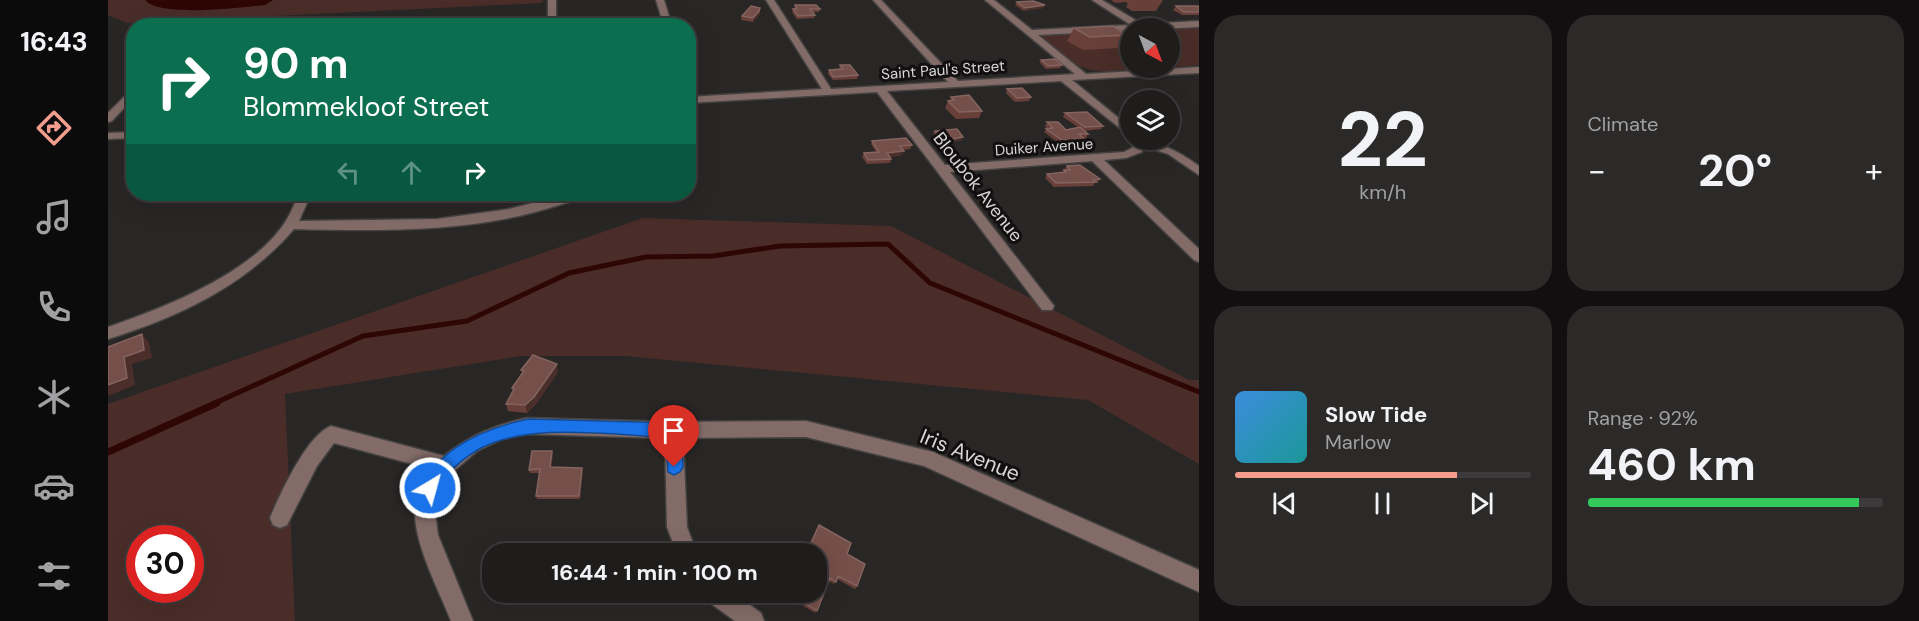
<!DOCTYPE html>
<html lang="en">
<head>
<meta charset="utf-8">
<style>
	body { margin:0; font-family:"DM Sans",sans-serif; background:#2c2929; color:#f1f3f6; height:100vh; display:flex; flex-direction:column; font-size:22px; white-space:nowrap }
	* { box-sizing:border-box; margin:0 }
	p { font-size:20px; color:#a1a1a3 }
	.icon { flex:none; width:33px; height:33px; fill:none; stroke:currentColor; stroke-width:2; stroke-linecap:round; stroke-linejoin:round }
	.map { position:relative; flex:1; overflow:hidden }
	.sheet { display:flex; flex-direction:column; gap:15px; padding:15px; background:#110f0f; width:720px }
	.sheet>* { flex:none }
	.top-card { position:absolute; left:18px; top:18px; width:570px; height:183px; border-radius:24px; box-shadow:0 6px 24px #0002,0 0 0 2px #3c3a3b; background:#0b6e4f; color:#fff; overflow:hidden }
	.needle { width:39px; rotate:139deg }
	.tools { position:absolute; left:1012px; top:18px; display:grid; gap:12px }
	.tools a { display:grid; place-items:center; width:60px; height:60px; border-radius:50%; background:#1f1c1c; box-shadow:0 6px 24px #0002,0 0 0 2px #3c3a3b; font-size:30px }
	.speed { position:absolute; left:18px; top:525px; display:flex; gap:12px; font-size:30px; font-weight:700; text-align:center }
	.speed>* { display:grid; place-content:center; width:78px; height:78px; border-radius:50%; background:#1f1c1c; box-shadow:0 6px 24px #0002,0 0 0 2px #3c3a3b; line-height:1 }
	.speed .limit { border:9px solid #d22; background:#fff; color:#111 }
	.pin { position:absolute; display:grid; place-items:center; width:51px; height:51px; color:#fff; margin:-62px -26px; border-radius:50% 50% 50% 0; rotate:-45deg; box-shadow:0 0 6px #0007 }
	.pin .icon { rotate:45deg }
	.me { position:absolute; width:66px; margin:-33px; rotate:37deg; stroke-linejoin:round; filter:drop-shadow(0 0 4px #0008) }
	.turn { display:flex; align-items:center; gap:21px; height:126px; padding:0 18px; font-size:27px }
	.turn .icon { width:78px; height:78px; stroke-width:2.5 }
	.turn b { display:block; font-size:42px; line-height:51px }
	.lanes { display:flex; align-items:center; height:57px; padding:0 18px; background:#0003; justify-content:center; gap:30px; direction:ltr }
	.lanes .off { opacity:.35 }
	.big { font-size:45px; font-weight:700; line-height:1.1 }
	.sheet .tile { flex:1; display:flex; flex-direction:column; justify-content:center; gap:9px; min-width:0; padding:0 21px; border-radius:24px; background:#2c2929 }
	.sheet .dial { align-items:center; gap:0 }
	.dial b { font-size:78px; line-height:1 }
	.song { display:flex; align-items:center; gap:18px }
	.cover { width:72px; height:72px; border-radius:9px; background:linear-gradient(135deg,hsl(210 70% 55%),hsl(180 70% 35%)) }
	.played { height:6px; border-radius:3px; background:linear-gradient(90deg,#f59d8d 75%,#3c3a3b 75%) }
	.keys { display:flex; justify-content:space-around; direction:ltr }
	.heat { display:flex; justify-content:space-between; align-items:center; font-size:33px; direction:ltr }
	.charge { height:9px; border-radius:4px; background:linear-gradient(90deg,#34c759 92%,#3c3a3b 0) }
	.sheet .tiles { flex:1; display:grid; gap:15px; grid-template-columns:repeat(2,1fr) }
	.trip { position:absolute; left:374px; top:543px; width:345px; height:60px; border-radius:24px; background:#1f1c1c; box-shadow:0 6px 24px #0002,0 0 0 2px #3c3a3b; font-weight:700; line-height:60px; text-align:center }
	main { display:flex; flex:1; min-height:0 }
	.menu { display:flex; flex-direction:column; width:108px; justify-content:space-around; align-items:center; background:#0c0b0b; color:#a1a1a3 }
	.menu .icon { width:42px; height:42px }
	.menu .on { color:#f59d8d }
	.menu b { font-size:27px; color:#f1f3f6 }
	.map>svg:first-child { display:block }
	.green { fill:#4a2d28; fill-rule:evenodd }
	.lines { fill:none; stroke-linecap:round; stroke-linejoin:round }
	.stream-far1 { stroke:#2e0603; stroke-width:5 }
	.stream { stroke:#2e0603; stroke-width:7 }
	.river { fill:#2e0603; fill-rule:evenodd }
	.minor-casing { stroke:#454242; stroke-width:3 }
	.minor { fill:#836c68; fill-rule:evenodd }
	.wall { fill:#693f39 }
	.shaded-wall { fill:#4b2e2a }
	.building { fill:#754f4a; stroke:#84645f; stroke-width:1.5 }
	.route { fill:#1a73e8; stroke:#114b97; stroke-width:1.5 }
	.labels { text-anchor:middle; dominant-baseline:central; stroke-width:6; stroke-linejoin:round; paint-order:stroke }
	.far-street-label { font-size:15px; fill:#d7d5d5; stroke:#110f0f }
	.street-label { font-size:18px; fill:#d7d5d5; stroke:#110f0f }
	.near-street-label { font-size:21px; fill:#d7d5d5; stroke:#110f0f }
</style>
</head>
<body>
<main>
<nav class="menu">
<b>16:43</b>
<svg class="icon on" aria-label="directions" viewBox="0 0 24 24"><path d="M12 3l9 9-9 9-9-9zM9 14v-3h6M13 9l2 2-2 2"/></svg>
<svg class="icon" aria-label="music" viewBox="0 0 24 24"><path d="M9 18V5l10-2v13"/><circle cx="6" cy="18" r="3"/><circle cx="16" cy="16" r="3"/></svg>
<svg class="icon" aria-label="phone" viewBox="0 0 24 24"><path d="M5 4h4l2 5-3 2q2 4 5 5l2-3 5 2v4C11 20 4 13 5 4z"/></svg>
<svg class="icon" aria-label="climate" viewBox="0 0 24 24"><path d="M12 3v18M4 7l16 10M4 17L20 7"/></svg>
<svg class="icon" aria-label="car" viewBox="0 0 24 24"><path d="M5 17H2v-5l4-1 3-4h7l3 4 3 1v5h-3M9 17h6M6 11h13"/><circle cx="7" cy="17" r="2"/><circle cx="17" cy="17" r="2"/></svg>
<svg class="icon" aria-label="filters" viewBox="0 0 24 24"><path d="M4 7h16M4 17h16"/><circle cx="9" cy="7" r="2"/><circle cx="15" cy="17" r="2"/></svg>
</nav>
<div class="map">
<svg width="1091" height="621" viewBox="0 0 1091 621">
	<rect width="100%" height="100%" fill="#292626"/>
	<!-- green -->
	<path class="green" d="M0,0h435l-1,3 -415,20 -19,-8z
		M1091,25v40l-29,2v-39h-33z
		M1023,29v39h35c-55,3 -83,15 -124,-30l4,-5z
		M535,218l248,8 298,154h10v84l-111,-64 -463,-44h-104l-236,38 10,227h-187v-217zM32,538h50v52h-50z"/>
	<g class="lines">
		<!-- stream-far1 -->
		<path class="stream-far1" d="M105,404l150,-68 104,-15 102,-48 77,-16 67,-1 67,-10 108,-2 42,39 269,109"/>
		<!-- stream -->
		<path class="stream" d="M0,452l109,-49"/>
		<!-- river -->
		<path class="river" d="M37,0h128l-8,5c-23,2 -105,13 -120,-5z"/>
		<!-- minor casing -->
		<g class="minor-casing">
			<path id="minor" d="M440,0h8v26h-8z
				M548,0h8l8,26h-8z
				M658,0h8l57,89 117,-7 -75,-82h8l77,81 117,-7 -90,-74h9l38,30 99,-5 -39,-25h10l40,24 57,-3v6l-161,8 48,39 113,-7v6l-127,7 59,48v9l-70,-56 -174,10 58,74 179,-13 8,-4v-8c26,0 46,11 67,26v9l-31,-21 -25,-8 -1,6 -16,6 -22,2 95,89v13l-5,-2 -102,-99 -142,11 104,134 -2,4h-10l-165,-218 -189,11v-6l134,-8z
				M329,21l4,5h-9l2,-4z
				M26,87v10l-22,24 -4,1v-9z
				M26,132v6l-26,1v-6z
				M191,194h12l-12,27 138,-2 72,-10 59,-15h17c-7,7 -20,9 -29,12 -84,27 -175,25 -262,23 -49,57 -116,88 -186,110v-12c56,-19 148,-55 179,-108 5,-8 8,-17 12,-25z
				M419,418l147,4 132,-1 127,31 266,118v22l-275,-126 -118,-29 -123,1 4,89 10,27h-20l-10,-27 -2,-89 -138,-4 -25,5 -25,12 -29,25 -9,14 -4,22 3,23 35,86h-22c-12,-31 -36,-75 -36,-108 0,-15 8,-31 16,-44l-97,-26 -17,23 -30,59 -7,3 -7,-3 -3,-7c10,-24 37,-83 61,-92l113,30c26,-21 51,-31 83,-38z
				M596,592h28l29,21 3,8h-29l-29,-21z"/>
		</g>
		<!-- minor -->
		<use href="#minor" class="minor"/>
	</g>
	<!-- wall -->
	<path class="wall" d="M1003,0h52l-7,11h-24l-6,-4 2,-3 -2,-2 -11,1z
		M909,2l26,6 -19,3 -9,-6z
		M687,5l25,4 -1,3h-6l2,3 -1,3 -17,1 -5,-7 1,-3h1z
		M1068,6h23v9h-17l-9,-5z
		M652,11l-1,4 -6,7 -12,-2 1,-4z
		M966,28l52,7 -8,13 -35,2 -16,-9z
		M933,60l21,5 -2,3 -14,1 -6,-6z
		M732,65l18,10 -1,4 -24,1 -5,-6 1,-4 10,-1z
		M899,89l24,8 -2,4 -14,1 -9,-9z
		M843,97l31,14 -3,7 -23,1 -11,-11 3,-7 2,-1z
		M957,113l38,13 -2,3 -17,2 4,3 -2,4h-3l3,3 -3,3h-23l-16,-12 3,-3 -2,-3 2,-4 19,8 12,-3 -15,-10z
		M827,131l27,9 -21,5 -8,-11z
		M764,141l40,4 -2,4 -7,1 -1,5 -12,2 1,2 -1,4 -23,1 -5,-7 2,-4 12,-1 -5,-8z
		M959,166l33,13 -3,4h-2l-2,3 -39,1 -9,-9 2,-4 15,-2z
		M413,370l37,2 -22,32 -9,9 -19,-2 -2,-7 7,-13 -1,-3 10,-15z
		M444,451l1,3 -2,13 31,1 1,3 -3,28h-43l-1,-3 3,-23h-9l-1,-3z
		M739,554l10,32 -2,3 -18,-10 -3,5 -5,-3 -14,32 -28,-17 1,-4z"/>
	<!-- shaded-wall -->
	<path class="shaded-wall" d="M937,5l-2,3 -19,3 1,-3z
		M652,8l-1,7 -6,7v-4z
		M855,137l-1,3 -21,5 2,-4z
		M796,151l-2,4 -16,2 1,-4z
		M34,334l7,8 3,16 -20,6 3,21 -27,11v-11l16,-28z
		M449,364l1,8 -22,32 -9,9 -2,-8z
		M444,451l1,3 -2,17 -1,-4z
		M474,468l1,3 -3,28 -1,-3z"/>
	<!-- building -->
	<path class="building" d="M925,1l12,4 -20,3 -8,-6z
		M687,5h21l4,4h-10l5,6 -17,1 -5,-7h4z
		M643,6l9,2 -1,3 -6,7 -11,-2z
		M1068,6h23v6h-15z
		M1005,26l13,9 -36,2 -16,-9z
		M947,59l7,6 -14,1 -7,-6z
		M732,65h10l8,10 -25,2 -4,-7 14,-1z
		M914,88l9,9 -14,1 -10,-9z
		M861,95l13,16 -23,1 -11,-11 6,-1 -3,-3z
		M979,112l16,14 -18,1 -20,-14z
		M939,122h11l8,8 14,-3 8,7h-9l7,7 -24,-1 -16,-11 7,-1z
		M849,129l6,8 -20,4 -8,-10z
		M798,138l6,7 -12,1 4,5 -17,2 4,6 -23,1 -4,-7 15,-1 -7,-11z
		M972,165l20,14 -7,1 3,2 -40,1 -9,-9 19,-2 -2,-2h6l-3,-4z
		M34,334l2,16 -20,7 3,21 -19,7v-38z
		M425,355l24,9 -23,33 -9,8 -19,-1 8,-15 -2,-1 12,-17 -3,-1z
		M424,451h20l-2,16 32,1 -3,28h-43l4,-27 -11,1z
		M711,525l32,18 -4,11 18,10 -8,22 -19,-10 -2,6 -6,-4 -13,33 -29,-18v-1h28v-38h-10z"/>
	<!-- route -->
	<path class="route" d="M420,419l146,4 5,2 3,5 1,37 -3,5 -6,3 -6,-3 -2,-35c-57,-2 -137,-15 -187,12 -10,6 -24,17 -32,26 -6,8 -7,17 -17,21l-6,-3 -3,-5c19,-42 65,-60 107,-69z"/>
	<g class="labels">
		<!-- far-street labels -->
		<g class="far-street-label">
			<text transform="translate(835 70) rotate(-4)">Saint Paul's Street</text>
			<text transform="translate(936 147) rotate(-4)">Duiker Avenue</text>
		</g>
		<!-- street labels -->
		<g class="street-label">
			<text transform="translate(870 187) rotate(52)">Bloubok Avenue</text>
		</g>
		<!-- near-street labels -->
		<g class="near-street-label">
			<text transform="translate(862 455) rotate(22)">Iris Avenue</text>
		</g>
	</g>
</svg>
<div class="tools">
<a><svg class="needle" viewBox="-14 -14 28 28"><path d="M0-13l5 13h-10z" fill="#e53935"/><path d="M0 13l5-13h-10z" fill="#a1a1a3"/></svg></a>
<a><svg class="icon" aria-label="layers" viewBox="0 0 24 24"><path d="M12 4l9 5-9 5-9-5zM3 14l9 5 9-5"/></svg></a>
</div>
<div class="speed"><div class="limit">30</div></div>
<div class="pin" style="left:566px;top:467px;background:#d93025"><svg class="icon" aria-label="arrive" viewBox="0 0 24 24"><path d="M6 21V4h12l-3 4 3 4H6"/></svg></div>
<svg class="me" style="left:322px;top:488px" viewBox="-20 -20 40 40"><circle r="17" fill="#1a73e8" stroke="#fff" stroke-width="3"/><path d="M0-11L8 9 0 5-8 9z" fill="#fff"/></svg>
<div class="trip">16:44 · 1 min · 100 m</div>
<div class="top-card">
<div class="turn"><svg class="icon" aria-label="right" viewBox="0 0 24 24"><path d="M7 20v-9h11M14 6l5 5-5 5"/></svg><div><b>90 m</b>Blommekloof Street</div></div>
<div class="lanes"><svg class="icon off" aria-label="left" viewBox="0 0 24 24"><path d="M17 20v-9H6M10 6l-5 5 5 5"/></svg><svg class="icon off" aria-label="ahead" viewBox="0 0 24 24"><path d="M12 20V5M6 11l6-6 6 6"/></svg><svg class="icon" aria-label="right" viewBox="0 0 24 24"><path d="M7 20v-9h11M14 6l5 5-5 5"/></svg></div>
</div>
</div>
<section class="sheet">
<div class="tiles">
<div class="tile dial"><b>22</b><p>km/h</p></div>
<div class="tile"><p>Climate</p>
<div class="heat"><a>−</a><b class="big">20°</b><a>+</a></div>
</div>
<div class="tile">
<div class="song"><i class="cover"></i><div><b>Slow Tide</b><p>Marlow</p></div></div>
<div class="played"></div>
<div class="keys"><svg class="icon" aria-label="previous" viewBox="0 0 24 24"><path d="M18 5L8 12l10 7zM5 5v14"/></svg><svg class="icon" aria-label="pause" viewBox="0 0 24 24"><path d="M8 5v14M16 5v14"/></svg><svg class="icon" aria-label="next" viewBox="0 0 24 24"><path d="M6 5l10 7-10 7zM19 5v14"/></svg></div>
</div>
<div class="tile"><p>Range · 92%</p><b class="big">460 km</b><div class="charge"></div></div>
</div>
</section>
</main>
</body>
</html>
